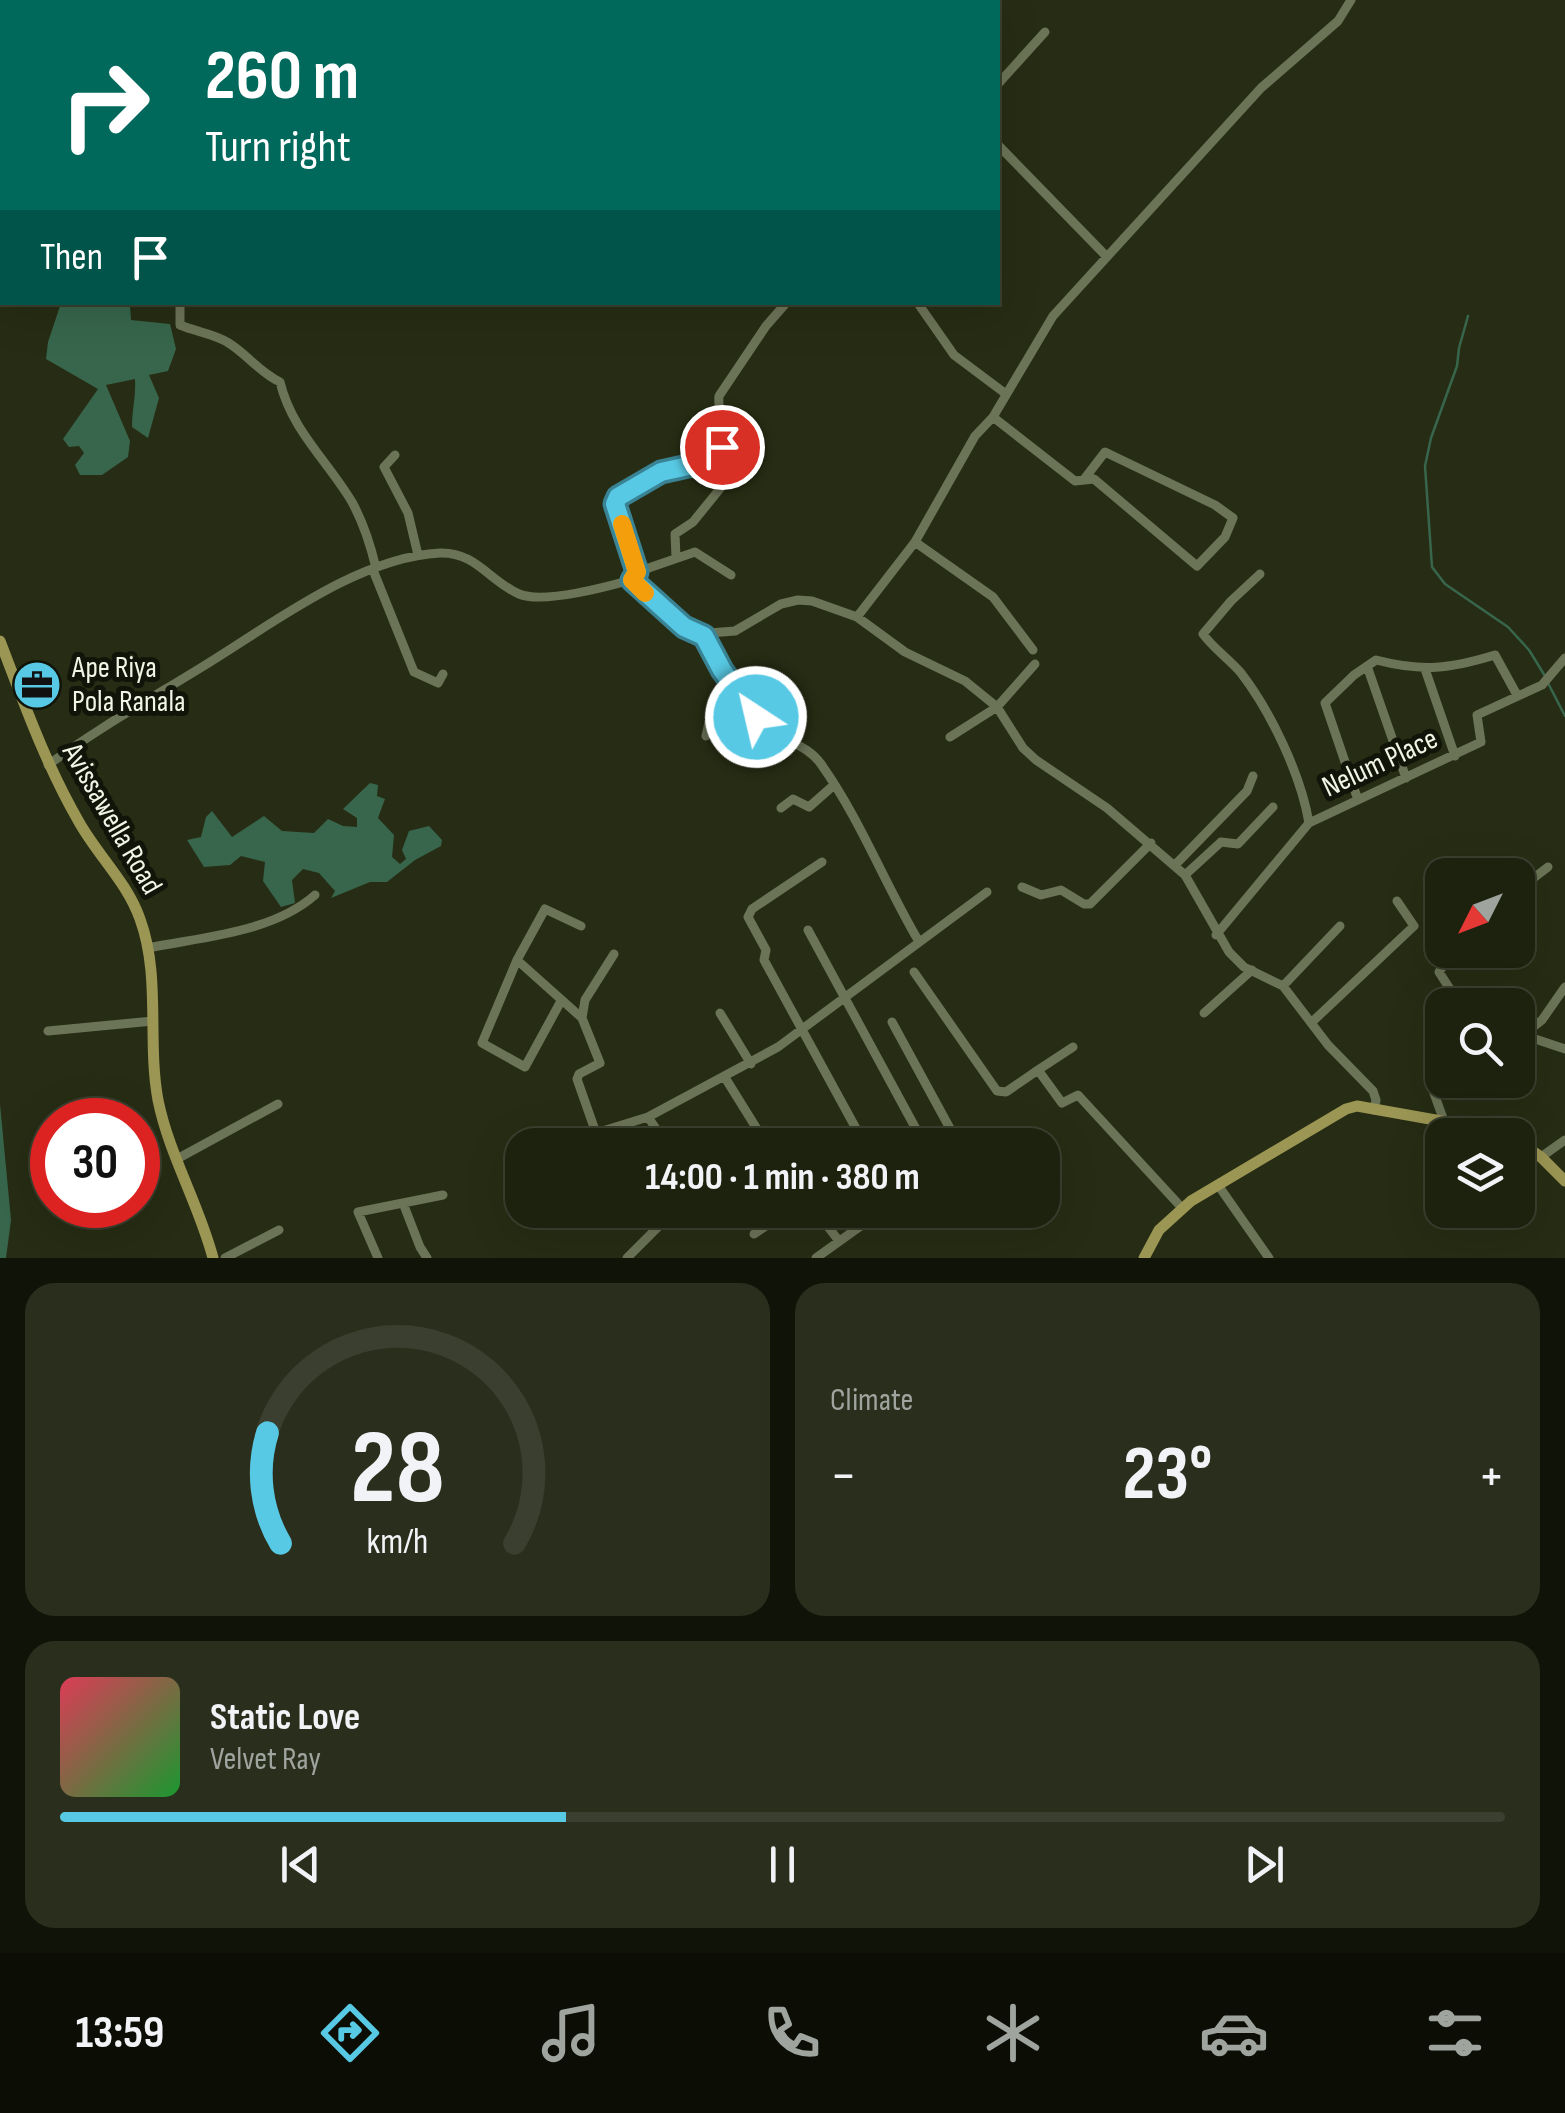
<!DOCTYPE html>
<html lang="en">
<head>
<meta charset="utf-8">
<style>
	body { margin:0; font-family:"Sofia Sans Condensed",sans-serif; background:#2a2f1d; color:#f1f3f6; height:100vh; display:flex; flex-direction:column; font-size:38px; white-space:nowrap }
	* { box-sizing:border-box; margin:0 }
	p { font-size:32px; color:#a0a49e }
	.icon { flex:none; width:55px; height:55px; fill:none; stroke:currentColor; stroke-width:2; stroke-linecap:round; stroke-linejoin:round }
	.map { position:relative; height:1258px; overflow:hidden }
	.drawer { display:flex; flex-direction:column; gap:25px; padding:25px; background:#101308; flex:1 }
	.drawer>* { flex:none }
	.banner { position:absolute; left:0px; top:0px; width:1000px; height:305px; box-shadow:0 10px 40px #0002,0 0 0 2px #3b3f2f; background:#00695c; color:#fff; overflow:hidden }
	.needle { width:65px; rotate:228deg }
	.buttons { position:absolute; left:1425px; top:858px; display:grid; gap:20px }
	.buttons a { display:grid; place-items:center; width:110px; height:110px; border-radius:20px; background:#1d220f; box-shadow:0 10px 40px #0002,0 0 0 2px #3b3f2f; font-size:50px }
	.speed { position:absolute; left:30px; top:1098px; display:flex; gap:20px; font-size:50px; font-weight:700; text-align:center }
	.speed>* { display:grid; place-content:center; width:130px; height:130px; border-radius:50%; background:#1d220f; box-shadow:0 10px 40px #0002,0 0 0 2px #3b3f2f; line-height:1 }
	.speed .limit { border:15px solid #d22; background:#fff; color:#111 }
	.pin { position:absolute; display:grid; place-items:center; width:85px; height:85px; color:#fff; margin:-42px; border:5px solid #fff; border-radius:50%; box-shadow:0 2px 10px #0007 }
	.me { position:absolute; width:110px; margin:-55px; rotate:325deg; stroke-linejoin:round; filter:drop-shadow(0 0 8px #0008) }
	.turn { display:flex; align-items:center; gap:35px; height:210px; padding:0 40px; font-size:45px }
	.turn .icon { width:130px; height:130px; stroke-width:2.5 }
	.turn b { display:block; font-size:70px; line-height:85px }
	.then { display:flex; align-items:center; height:95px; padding:0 40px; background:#0003; gap:20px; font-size:38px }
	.big { font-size:75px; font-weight:700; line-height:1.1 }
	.drawer .tile { flex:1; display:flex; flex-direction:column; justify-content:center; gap:15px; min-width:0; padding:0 35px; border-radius:30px; background:#2a2f1d }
	.drawer .dial { align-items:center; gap:0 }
	.dial svg { height:260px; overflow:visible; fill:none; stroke:#3b3f2f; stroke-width:7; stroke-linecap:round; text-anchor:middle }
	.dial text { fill:#f1f3f6; stroke:none }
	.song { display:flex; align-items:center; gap:30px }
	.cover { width:120px; height:120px; border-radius:15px; background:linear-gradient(135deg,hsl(350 70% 55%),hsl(130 70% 35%)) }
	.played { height:10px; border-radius:5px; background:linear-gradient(90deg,#58c9e4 35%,#3b3f2f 35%) }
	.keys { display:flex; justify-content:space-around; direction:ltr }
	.heat { display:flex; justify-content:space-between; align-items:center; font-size:55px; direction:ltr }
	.drawer .tiles { flex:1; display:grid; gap:25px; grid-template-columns:1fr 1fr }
	.tile:last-child { grid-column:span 2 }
	.trip { position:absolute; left:505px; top:1128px; width:555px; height:100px; border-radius:30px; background:#1d220f; box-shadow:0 10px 40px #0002,0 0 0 2px #3b3f2f; font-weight:700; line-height:100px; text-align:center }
	.dock { display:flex; height:160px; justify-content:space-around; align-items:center; background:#0c0e06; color:#a0a49e }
	.dock .icon { width:70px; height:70px }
	.dock .current { color:#58c9e4 }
	.dock b { font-size:45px; color:#f1f3f6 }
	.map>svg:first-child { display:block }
	.water { fill:#37664c }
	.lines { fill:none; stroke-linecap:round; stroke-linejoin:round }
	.stream { stroke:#37664c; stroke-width:2.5 }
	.minor { stroke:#6c7457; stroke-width:9 }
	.major { stroke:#9b9653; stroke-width:11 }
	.route-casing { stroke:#398394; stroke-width:25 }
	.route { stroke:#58c9e4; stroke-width:18 }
	.slow { stroke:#f59e0b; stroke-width:18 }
	.labels { text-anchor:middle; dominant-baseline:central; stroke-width:10; stroke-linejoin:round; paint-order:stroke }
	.poi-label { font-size:30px; fill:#f0f5e5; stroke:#111409; text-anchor:start }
	.street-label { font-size:30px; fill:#f0f5e5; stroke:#111409 }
</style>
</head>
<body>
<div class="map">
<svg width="1565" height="1258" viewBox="0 0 1565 1258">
	<rect width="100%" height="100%" fill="#272d14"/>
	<!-- water -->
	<path class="water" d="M61,303h33v4l5,-4h27l4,3 1,14 39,4 6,25 -8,22 -19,4 10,23 -11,40 -16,-11c0,-17 4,-31 3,-48l-29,6 24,56 -2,16 -26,18h-22l-5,-10 9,-12 -5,-7 -10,1 -6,-8 35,-50 -52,-30 2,-17z
		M370,783l8,2 -1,11 8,3 -7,19 16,17 -2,22 8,7 6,-5 -4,-9 7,-19 20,-5 13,14 -1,6 -26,14 -28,22h-17l-39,16 4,-7 -16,-18 -16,-4 -11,11 3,23 -14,4 -18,-26 2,-19 -24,-6 -11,9 -26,2 -17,-27 14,-3 5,-20 6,-6 20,26 32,-21 18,15 32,2 14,-14 15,7 14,1v-9l-14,-9z
		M0,1104l11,116 -5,38h-6z"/>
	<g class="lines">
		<!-- stream -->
		<path class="stream" d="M1468,316l-9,32 -2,18 -26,72 -6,28 7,101 13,17 63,43 21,23 16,26
			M1548,683l17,33"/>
		<!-- minor -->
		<path class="minor" d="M932,0l1,2
			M8,2l1,-2
			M103,2l1,-2
			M277,2l3,-2
			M522,2l2,-2
			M874,2l3,-2
			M0,17l2,-5
			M0,32l2,1
			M998,84l47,-52
			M998,145l109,112
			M180,302v23c14,6 34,9 47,17 19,11 32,30 53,40 12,49 47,78 72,120 11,20 19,45 24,66
			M917,302l37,53 52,39
			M993,417l82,64 19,-2 103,87 28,-29 8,-19 -18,-13 -110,-53 -20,26
			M395,455l-11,12 24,46 10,42
			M915,542l78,55 40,53
			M676,557l-1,-23 18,-12 34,-42
			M373,570l41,102 24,11 5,-9
			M637,572l58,-20 36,23
			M1260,574l-29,27 -28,33c10,14 26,25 38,39 30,39 60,102 68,150
			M631,580l6,-8 -22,-68 3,-7 43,-25 27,-6 34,-19c6,-16 -5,-33 -3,-51l47,-70 21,-24
			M857,617l58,-75 60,-106 18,-19 60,-101 208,-228 77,-67 13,-21
			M704,635c15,32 37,74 66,94 18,13 38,17 51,35 39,55 63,118 97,176
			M1367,666l39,112
			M1425,669l30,87
			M706,736l4,-18 21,-37
			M950,737l47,-30 38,-43
			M48,765c49,-36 102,-66 154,-98 69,-42 156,-110 238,-114 36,-1 49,28 79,41 24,10 87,-7 112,-14l65,54 39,-3 46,-27 17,-4 14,1 45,16 48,35 60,29 32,26 26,41 13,12 71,48 78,67 44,77 15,15 39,19 45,59 45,46 3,9 -2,10
			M1358,800l-33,-97 29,-28 22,-15c47,12 73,9 119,-5l22,40
			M781,808l12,-9 16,8 25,-22
			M822,862l-70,47 -4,8 18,33 -2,10 101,185
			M1175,865l72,-74 6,-15
			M1185,875l36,-33 17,2 35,-37
			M1022,887l19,8 20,-5 23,14h6l61,-61
			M1518,890l30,-23
			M808,930l114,210
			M1216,935l93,-112 172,-81 -4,-27 65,-30 23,-27
			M148,948c53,-11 124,-15 167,-53
			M1454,950l-15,22 16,25 10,8
			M517,960l28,-51 36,17
			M914,972l83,119 9,1 32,-22 24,33 16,-8 104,113
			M1283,986l57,-60
			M561,1001l-36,66 -43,-24 35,-83 65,58 18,45 -21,11 -2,5 19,54 52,-16 19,28
			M720,1013l31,51
			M1204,1013l48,-43
			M582,1018l3,-18 29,-46
			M892,1022l67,123
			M1311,1023l103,-97 -17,-25
			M48,1031l105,-10
			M1520,1034l45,15
			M1523,1035l19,-15 23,-33
			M1442,1068l-11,17 13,36
			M1038,1070l35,-23
			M724,1076l43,69
			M648,1117l130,-70 209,-155
			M1541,1157l24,-17
			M177,1159l101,-55
			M1218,1185l51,73
			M403,1203l17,44 7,11
			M815,1210l24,31
			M754,1234l36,-24
			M225,1258l54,-28
			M378,1258l-20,-46 85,-17
			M627,1258l48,-48
			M816,1258l53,-38"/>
		<!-- major -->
		<path class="major" d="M0,641c24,62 46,124 79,181 19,34 48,60 61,97 21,57 7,122 18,181 11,55 41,104 55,158
			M1518,1141l23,16 24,24
			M1144,1258l15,-28 32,-29 155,-92 11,-3 129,23 17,6"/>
	</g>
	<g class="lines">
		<!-- route casing -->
		<g class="route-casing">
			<path id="route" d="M722,447l-34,19 -27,6 -43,25 -3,7 22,68 -5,8 52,47 20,9 18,34 34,47"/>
		</g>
		<!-- route -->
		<use href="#route" class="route"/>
		<!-- slow -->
		<path class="slow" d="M622,524l15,48 -5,8 13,13"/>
	</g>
	<!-- icons -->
	<defs>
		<g id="office-disc" transform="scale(2.5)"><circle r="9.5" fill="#58c9e4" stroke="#111409"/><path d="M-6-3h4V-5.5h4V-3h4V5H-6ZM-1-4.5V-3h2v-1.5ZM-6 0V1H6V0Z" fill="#111"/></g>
	</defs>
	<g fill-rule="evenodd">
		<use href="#office-disc" x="37" y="685"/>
	</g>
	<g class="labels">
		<!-- poi labels -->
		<g class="poi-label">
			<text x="72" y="668">Ape Riya<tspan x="72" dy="34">Pola Ranala</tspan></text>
		</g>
		<!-- street labels -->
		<g class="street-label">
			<text transform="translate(1380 763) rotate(-25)">Nelum Place</text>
			<text transform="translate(112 819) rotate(60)">Avissawella Road</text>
		</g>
	</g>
</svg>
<div class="buttons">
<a><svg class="needle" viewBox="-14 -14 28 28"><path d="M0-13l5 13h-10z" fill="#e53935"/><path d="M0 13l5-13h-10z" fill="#a0a49e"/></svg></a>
<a><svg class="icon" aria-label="search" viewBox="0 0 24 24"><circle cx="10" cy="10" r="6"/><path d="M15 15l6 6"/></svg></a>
<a><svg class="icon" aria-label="layers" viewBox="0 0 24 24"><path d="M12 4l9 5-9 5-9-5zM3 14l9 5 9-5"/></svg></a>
</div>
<div class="speed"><div class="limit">30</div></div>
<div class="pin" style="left:722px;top:447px;background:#d93025"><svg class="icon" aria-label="arrive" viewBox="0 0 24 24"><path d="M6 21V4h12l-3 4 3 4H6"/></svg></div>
<svg class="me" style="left:756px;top:717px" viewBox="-20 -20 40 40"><circle r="17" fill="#58c9e4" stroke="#fff" stroke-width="3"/><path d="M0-11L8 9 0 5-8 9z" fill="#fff"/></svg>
<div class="trip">14:00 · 1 min · 380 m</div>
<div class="banner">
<div class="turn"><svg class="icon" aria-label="right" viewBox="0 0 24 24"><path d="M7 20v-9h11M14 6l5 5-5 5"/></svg><div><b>260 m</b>Turn right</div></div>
<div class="then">Then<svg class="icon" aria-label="arrive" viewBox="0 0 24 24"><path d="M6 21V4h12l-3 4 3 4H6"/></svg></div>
</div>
</div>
<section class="drawer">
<div class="tiles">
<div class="tile dial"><svg viewBox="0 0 100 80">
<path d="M14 69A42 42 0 1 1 86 69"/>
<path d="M14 69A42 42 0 0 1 10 35" stroke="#58c9e4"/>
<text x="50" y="56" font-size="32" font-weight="700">28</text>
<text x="50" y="72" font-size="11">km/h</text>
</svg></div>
<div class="tile"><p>Climate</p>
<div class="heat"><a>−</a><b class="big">23°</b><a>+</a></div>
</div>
<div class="tile">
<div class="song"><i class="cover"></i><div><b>Static Love</b><p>Velvet Ray</p></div></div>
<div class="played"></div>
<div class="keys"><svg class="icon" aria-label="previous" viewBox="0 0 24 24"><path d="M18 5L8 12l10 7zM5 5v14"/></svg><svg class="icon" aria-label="pause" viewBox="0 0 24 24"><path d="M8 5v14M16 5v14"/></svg><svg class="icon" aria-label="next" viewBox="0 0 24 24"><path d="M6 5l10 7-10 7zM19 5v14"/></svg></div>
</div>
</div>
</section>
<nav class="dock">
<b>13:59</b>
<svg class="icon current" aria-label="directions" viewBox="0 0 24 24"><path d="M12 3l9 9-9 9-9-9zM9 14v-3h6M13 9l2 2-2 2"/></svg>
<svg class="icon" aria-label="music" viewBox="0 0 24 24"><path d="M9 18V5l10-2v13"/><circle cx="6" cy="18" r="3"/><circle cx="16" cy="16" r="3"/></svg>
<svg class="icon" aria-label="phone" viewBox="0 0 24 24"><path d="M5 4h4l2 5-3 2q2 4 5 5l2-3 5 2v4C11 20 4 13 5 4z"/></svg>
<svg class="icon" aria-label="climate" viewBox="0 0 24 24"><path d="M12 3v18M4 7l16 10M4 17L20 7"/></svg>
<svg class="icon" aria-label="car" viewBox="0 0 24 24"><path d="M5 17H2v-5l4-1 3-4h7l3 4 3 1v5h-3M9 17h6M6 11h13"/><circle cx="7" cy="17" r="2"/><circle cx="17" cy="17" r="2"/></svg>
<svg class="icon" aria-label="filters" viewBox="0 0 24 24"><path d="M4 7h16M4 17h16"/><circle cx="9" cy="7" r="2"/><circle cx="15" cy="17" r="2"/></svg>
</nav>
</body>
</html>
